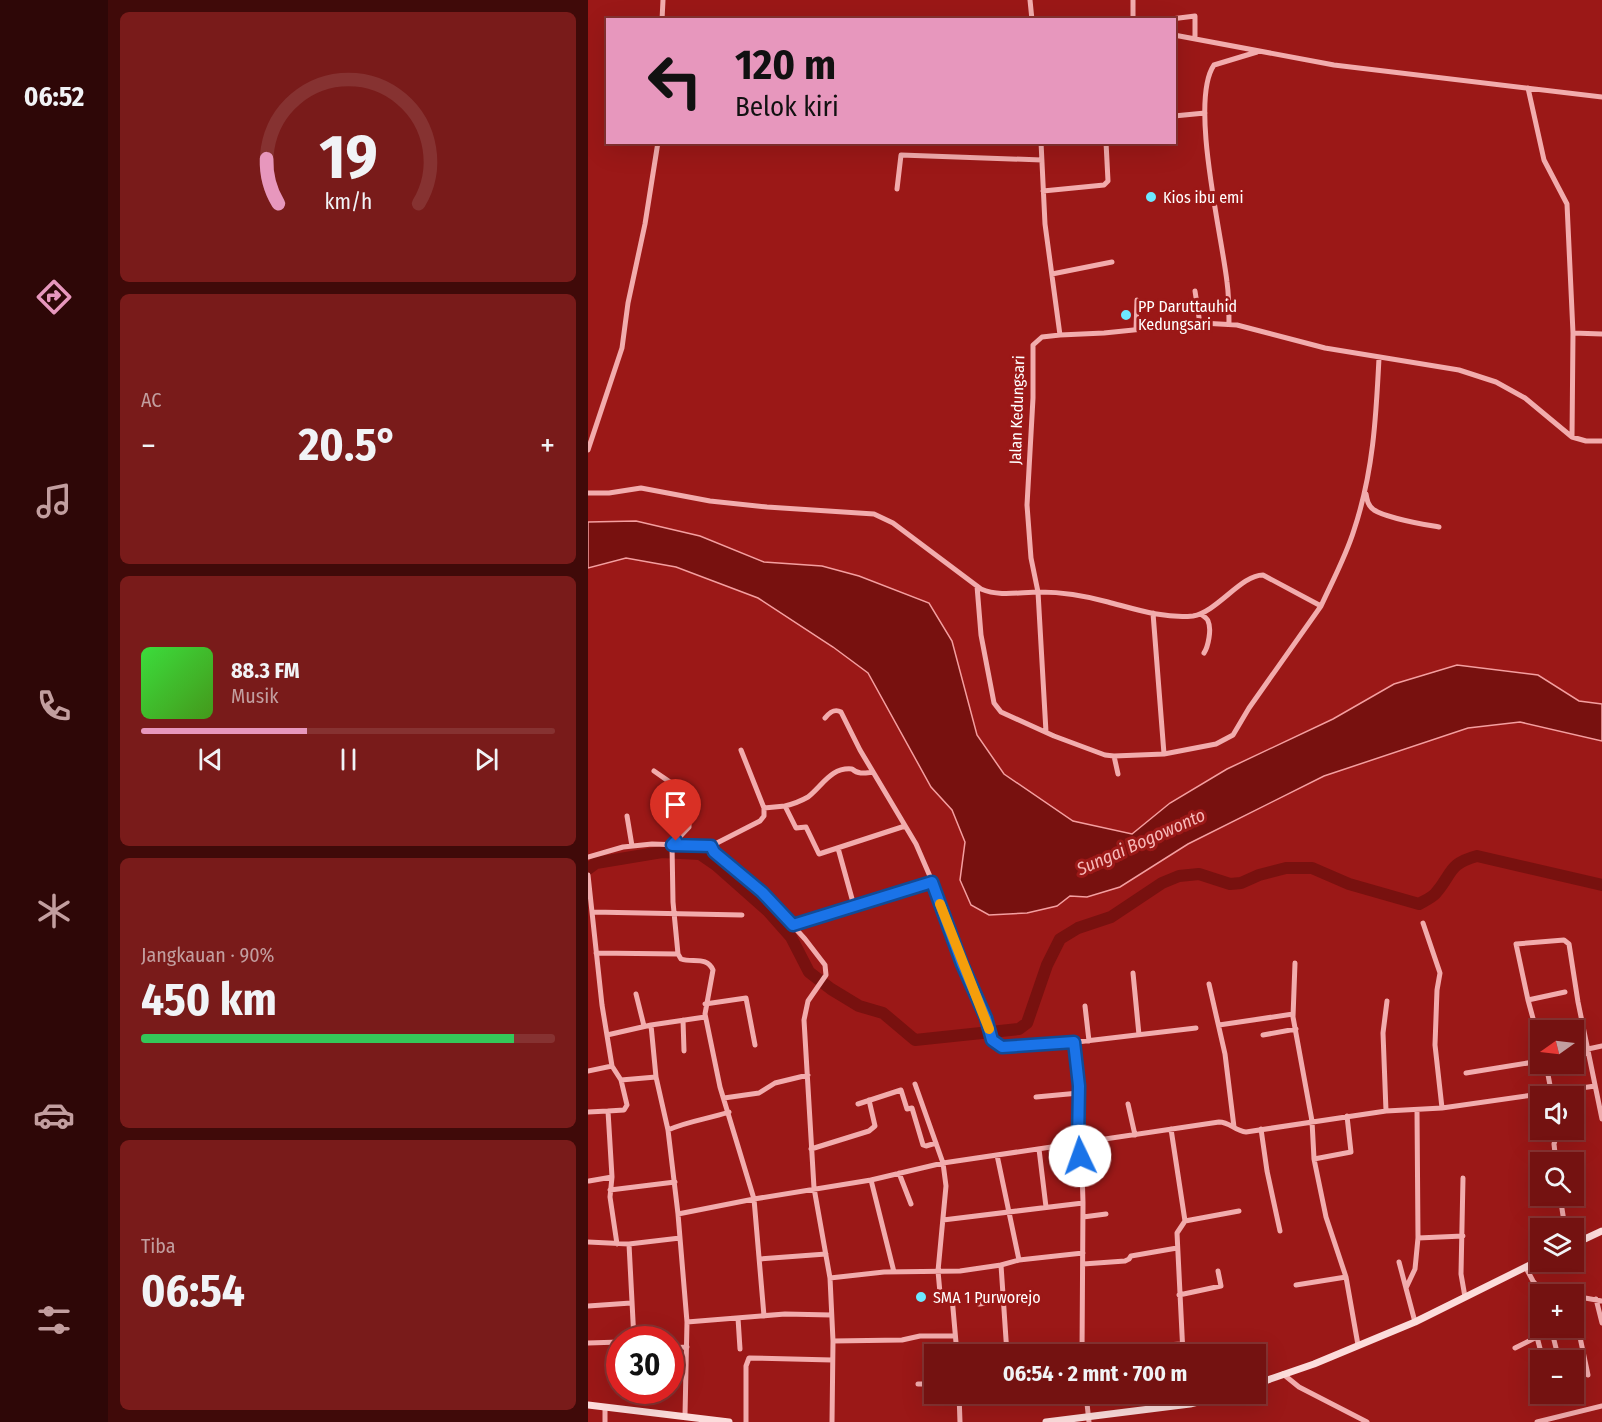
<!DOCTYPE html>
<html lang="id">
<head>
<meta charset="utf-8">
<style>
	body { margin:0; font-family:"Fira Sans Condensed",sans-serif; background:#791b1a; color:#f1f3f6; height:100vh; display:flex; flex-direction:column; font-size:22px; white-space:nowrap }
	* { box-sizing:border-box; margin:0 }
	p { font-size:20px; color:#c29e9f }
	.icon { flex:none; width:33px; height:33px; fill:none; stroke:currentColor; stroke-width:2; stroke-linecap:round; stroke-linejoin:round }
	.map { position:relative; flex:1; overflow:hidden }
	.drawer { display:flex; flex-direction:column; gap:12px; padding:12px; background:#400a09; width:480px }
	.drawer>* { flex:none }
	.banner { position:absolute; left:18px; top:18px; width:570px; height:126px; border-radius:0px; box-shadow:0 6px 24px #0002,0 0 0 2px #863231; background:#e797bd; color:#111; overflow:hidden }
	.needle { width:39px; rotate:256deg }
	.tools { position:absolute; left:942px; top:1020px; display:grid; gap:12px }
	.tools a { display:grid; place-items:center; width:54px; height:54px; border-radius:0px; background:#741211; box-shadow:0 6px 24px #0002,0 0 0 2px #863231; font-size:30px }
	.speed { position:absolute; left:18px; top:1326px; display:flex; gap:12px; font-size:30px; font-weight:700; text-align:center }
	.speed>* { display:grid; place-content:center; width:78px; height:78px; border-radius:50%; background:#741211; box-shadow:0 6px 24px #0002,0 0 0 2px #863231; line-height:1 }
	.speed .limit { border:9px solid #d22; background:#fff; color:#111 }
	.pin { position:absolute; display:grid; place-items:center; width:51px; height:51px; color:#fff; margin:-62px -26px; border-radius:50% 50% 50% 0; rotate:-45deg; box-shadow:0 0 6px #0007 }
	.pin .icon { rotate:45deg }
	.me { position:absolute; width:66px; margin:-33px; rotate:357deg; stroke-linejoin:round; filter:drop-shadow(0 0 4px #0008) }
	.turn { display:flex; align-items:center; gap:21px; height:126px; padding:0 30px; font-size:27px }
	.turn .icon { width:78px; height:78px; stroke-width:2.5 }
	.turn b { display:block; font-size:42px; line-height:51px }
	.big { font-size:45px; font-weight:700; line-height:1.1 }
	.drawer .card { flex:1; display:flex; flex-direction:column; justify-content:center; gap:9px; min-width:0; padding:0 21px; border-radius:9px; background:#791b1a }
	.drawer .dial { align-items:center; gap:0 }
	.dial svg { height:156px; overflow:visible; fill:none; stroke:#863231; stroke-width:7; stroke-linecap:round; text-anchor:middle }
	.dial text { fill:#f1f3f6; stroke:none }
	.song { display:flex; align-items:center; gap:18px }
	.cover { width:72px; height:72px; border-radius:9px; background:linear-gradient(135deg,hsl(120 70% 55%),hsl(100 70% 35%)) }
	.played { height:6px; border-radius:3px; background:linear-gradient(90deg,#e797bd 40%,#863231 40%) }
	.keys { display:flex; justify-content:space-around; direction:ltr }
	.heat { display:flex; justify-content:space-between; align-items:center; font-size:33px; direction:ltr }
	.charge { height:9px; border-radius:4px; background:linear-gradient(90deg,#34c759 90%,#863231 0) }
	.trip { position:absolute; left:336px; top:1344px; width:342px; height:60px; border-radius:0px; background:#741211; box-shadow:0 6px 24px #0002,0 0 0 2px #863231; font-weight:700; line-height:60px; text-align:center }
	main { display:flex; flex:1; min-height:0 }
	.dock { display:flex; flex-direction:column; width:108px; justify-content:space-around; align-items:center; background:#2e0707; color:#c29e9f }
	.dock .icon { width:42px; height:42px }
	.dock .current { color:#e797bd }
	.dock b { font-size:27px; color:#f1f3f6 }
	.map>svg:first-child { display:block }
	.water { fill:#78110f; stroke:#f49fa0; stroke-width:1.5 }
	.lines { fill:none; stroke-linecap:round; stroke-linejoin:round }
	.river { stroke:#78110f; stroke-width:12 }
	.street { stroke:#f2acad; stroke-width:5 }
	.secondary { stroke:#fcdcdb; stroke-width:7 }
	.route-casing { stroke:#114b97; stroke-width:15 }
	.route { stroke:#1a73e8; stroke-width:10 }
	.slow { stroke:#f59e0b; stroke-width:10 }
	.poi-dot { fill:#6de8ff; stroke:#9b1817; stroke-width:2 }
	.labels { text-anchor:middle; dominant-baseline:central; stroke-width:6; stroke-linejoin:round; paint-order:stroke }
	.poi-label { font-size:16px; fill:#fff; stroke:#9b1817; text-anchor:start }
	.street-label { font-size:16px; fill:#fff; stroke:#9b1817 }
	.water-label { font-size:18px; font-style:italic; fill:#f8b9b9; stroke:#9b1817 }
</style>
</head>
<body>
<main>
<nav class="dock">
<b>06:52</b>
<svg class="icon current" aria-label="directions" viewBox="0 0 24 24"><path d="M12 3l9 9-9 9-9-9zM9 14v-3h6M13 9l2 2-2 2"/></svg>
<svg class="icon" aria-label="music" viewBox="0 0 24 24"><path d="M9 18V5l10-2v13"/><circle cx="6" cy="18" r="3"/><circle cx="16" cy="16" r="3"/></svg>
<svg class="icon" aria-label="phone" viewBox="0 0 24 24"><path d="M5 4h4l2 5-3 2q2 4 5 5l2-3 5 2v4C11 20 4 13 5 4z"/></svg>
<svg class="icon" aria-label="climate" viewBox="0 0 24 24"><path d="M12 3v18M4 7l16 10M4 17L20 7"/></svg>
<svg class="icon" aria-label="car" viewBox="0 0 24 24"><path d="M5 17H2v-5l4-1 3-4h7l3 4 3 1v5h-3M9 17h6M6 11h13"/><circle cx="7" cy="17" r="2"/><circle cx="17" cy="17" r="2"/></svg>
<svg class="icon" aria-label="filters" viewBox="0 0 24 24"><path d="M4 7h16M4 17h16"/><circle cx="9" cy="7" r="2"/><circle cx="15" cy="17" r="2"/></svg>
</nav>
<section class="drawer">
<div class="card dial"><svg viewBox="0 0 100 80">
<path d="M14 69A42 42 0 1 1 86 69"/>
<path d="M14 69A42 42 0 0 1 8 46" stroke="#e797bd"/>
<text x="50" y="56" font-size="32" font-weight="700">19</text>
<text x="50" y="72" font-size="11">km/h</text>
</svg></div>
<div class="card"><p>AC</p>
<div class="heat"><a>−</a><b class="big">20.5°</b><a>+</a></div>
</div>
<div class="card">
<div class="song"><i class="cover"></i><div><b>88.3 FM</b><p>Musik</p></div></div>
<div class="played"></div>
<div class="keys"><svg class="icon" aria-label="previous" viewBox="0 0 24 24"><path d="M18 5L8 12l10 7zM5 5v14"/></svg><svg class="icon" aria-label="pause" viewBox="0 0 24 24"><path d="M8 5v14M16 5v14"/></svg><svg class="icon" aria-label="next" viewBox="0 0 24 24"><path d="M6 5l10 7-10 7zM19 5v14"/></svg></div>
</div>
<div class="card"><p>Jangkauan · 90%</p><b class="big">450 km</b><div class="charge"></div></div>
<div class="card"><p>Tiba</p><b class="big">06:54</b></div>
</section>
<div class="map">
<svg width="1014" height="1422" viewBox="0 0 1014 1422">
	<rect width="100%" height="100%" fill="#9b1817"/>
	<!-- water -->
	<path class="water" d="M48,521l64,15 64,26 58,4 37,10 70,27 23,38 25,94 27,39 69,47 59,13 38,-31 57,-34 106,-50 61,-35 63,-19 81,10 41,26 23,3v37l-82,-19 -52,6 -144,48 -136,68 -68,43 -33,10 -17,-1 -13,10 -30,7 -38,2 -18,-10 -11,-25 5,-38 -13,-32 -21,-23 -63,-114 -35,-26 -75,-49 -82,-31 -50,-9 -38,10v-46z"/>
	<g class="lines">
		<!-- river -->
		<path class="river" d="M0,869l8,-6 66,-11 38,2 16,11 52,46 23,26 18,35 22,17 28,17 24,7 32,27 104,-11 8,-6 20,-58 13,-26 18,-11 33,-11 51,-34 17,-7 20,-2 31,10 11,-1 18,-8 27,-7h26l37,16 70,20c5,-3 12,-6 16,-10 18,-20 12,-30 42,-38l125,29"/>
		<!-- street -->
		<path class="street" d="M442,0l2,20
			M545,0v20
			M583,19l24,-3v22
			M74,20l1,-20
			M586,35l160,30 268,32
			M940,88l16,72 23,44 6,129 -1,104
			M586,116l31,-3
			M453,142l4,82 15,111 -18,2 -9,8v53l-6,107 4,53 7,34 8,140
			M309,189l4,-34 141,5
			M455,191l61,-6 4,-4 -2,-39
			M464,274l60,-12
			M607,291l5,33
			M641,323c0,-13 0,-27 -2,-41 -5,-46 -38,-181 -13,-217l43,-13
			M548,330l1,-30
			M985,333l29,1
			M472,335l44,-2 98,-10 35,2 88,23 134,22 37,12 29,16 47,39 14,4h16
			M0,450l34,-102 6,-45 17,-79 13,-82
			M0,493h21l32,-5 69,13 57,6 107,7 19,9 88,66c19,8 39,3 59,3 22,0 46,4 68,10 27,7 56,17 85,14 24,-4 48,-41 70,-41l58,31c11,-24 25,-50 33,-76 19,-57 22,-111 25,-172
			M778,494c1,6 2,12 8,16 15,9 48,14 65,17
			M389,586l4,49 13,68 7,9 53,24 51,19 9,1 50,-2 52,-10 17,-9 16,-27 72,-102
			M565,613l11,141
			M613,614c1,1 7,5 7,7 4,8 0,26 -4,32
			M237,718c4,-5 9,-10 16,-6l19,38 56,94 16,37 30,83 24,54 6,22 11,7 57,-3 136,-16
			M526,756l4,18
			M66,771c28,20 35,19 35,56l-17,18 1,57 5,52 3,5c12,4 26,-3 32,11l-8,44 15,73 34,112 10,117
			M197,806c8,-2 16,-5 23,-9 15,-12 23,-30 44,-28 7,6 13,4 21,3
			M176,808l21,-2 11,22 10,-1 13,27 86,-28
			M39,816l5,30
			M123,846l3,6 48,40 43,47 20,26 1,10 -18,26 -4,19 10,168 16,90 3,63 -1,81
			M250,848l16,58
			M0,857l35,-10 29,-3 59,2 49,-25 4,-5v-8l-23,-58
			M0,875l14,130 10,61 9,14 6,25 -3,5 -16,1 4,66 -2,20 7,47
			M5,912l149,3
			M835,923l17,50 -3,17 -2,55 7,63
			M205,925l139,-44
			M8,953l82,1
			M707,963l-2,54 19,104 2,38 12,58 20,60 12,68
			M545,973l6,62
			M621,984l16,70 9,73
			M48,994l8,32
			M940,1000l37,-8
			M117,1004l41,-6 9,47
			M497,1006l4,35
			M95,1020l1,31
			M63,1025l5,52 12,53 10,84 9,108 -2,93
			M631,1025l74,-11
			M19,1035l44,-10 54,-8
			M675,1035l33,-6
			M486,1042l5,44 -1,57 4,25 1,35 -1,151
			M952,1044l-12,-44 -12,-56 48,-4 5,4 9,58 24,117
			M1000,1049l14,-3
			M986,1055l14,-2
			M958,1064l6,32
			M0,1071l24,-5
			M878,1073l74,-12
			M33,1080l35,-3
			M327,1084l28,79 3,23 -8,85 2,22 2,3 10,1 5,57
			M448,1097l43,-4
			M136,1098l35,-5 16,-10 33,-8
			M270,1104l43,-14 6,19 5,-1 11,37 3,1 10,-3
			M540,1104l7,31
			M829,1110l1,128 45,-2
			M798,1111l-3,-78 4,-32
			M0,1112l20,-1
			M583,1129l14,92 -8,12 6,121
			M673,1129l6,42 13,60
			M80,1130c20,-9 40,-11 61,-18
			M223,1149l58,-18 6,-5 -6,-26
			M451,1149l7,58
			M409,1155l22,105 -18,5 6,89
			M726,1159l37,-7 -4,-36
			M968,1162l-2,-18 4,-14
			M311,1173l12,31
			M875,1178l-2,96 4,23
			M283,1180l23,92
			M1,1181l23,-4
			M22,1190l65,-8
			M972,1196l5,32
			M90,1214l76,-15 117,-19 72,-17 276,-41c11,0 16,9 27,10l140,-21 56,-3 153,-22
			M495,1217l23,-3
			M355,1220l140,-17
			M597,1221l54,-10
			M0,1242l41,2 51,-6
			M41,1244l5,96
			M172,1259l66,-5
			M431,1260l64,-7
			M811,1262l16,60
			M495,1264l42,-3 4,-2 2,-3 46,-8
			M938,1268l7,13 10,12 11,1
			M242,1278l54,-6 76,-1 41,-6
			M708,1285l50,-8
			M818,1288l9,-19 3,-31
			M591,1295l42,-9 -3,-15
			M986,1296l28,5
			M1008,1299l6,24
			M391,1304l23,-3
			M0,1306l43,-3
			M986,1309l14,66
			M150,1318l2,31
			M99,1322l98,-8 46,1
			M963,1328l8,32
			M949,1337l6,23
			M245,1341l69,-1 18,-4h35
			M0,1343l32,-1
			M82,1348l17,-1
			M927,1348l26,-13 11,-2
			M494,1350l100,-6
			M695,1374l16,13 68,35
			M330,1384h16
			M371,1394l1,28
			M498,1394l3,28
			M600,1394l2,10
			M17,1422v-15
			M158,1422v-56l3,-8 83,2
			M949,1422l65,-16"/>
		<!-- secondary -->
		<path class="secondary" d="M986,1244l28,-13
			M668,1384l58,-20 101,-42 125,-62
			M0,1405l141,17
			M458,1422l144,-18 39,-10"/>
	</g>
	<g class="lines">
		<!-- route casing -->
		<g class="route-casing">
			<path id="route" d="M88,841l-4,4 39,1 3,6 48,40 31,33 139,-43 30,82 24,54 6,22 10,7 72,-5 5,44 -1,57 2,13"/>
		</g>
		<!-- route -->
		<use href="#route" class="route"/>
		<!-- slow -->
		<path class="slow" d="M352,904l49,125"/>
	</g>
	<!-- markers -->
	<g class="poi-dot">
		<circle cx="563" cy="197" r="6"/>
		<circle cx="538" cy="315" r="6"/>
		<circle cx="333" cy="1297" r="6"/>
	</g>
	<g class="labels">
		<!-- poi labels -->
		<g class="poi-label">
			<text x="575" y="197">Kios ibu emi</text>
			<text x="550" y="306">PP Daruttauhid<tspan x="550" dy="18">Kedungsari</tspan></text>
			<text x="345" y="1297">SMA 1 Purworejo</text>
		</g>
		<!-- street labels -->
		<g class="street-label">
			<text transform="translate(429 410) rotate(-88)">Jalan Kedungsari</text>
		</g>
		<!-- water labels -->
		<g class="water-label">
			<text transform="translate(553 842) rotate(-24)">Sungai Bogowonto</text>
		</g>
	</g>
</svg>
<div class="tools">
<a><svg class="needle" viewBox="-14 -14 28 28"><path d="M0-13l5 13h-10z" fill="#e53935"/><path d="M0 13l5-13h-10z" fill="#c29e9f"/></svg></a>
<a><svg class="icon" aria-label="sound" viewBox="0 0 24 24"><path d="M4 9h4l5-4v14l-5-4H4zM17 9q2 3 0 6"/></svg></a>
<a><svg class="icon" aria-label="search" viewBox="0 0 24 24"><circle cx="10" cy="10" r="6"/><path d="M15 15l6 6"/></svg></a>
<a><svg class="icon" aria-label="layers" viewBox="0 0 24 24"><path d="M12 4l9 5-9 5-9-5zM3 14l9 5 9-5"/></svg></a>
<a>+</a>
<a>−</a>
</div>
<div class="speed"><div class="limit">30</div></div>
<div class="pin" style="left:88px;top:841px;background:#d93025"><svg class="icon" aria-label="arrive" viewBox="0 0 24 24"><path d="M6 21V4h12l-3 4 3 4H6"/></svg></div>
<svg class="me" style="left:492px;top:1156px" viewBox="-20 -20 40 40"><circle r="19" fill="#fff"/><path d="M0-13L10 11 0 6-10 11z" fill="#1a73e8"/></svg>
<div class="trip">06:54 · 2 mnt · 700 m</div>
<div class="banner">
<div class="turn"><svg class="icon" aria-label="left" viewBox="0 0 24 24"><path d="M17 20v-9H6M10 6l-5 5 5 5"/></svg><div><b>120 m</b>Belok kiri</div></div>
</div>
</div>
</main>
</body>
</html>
